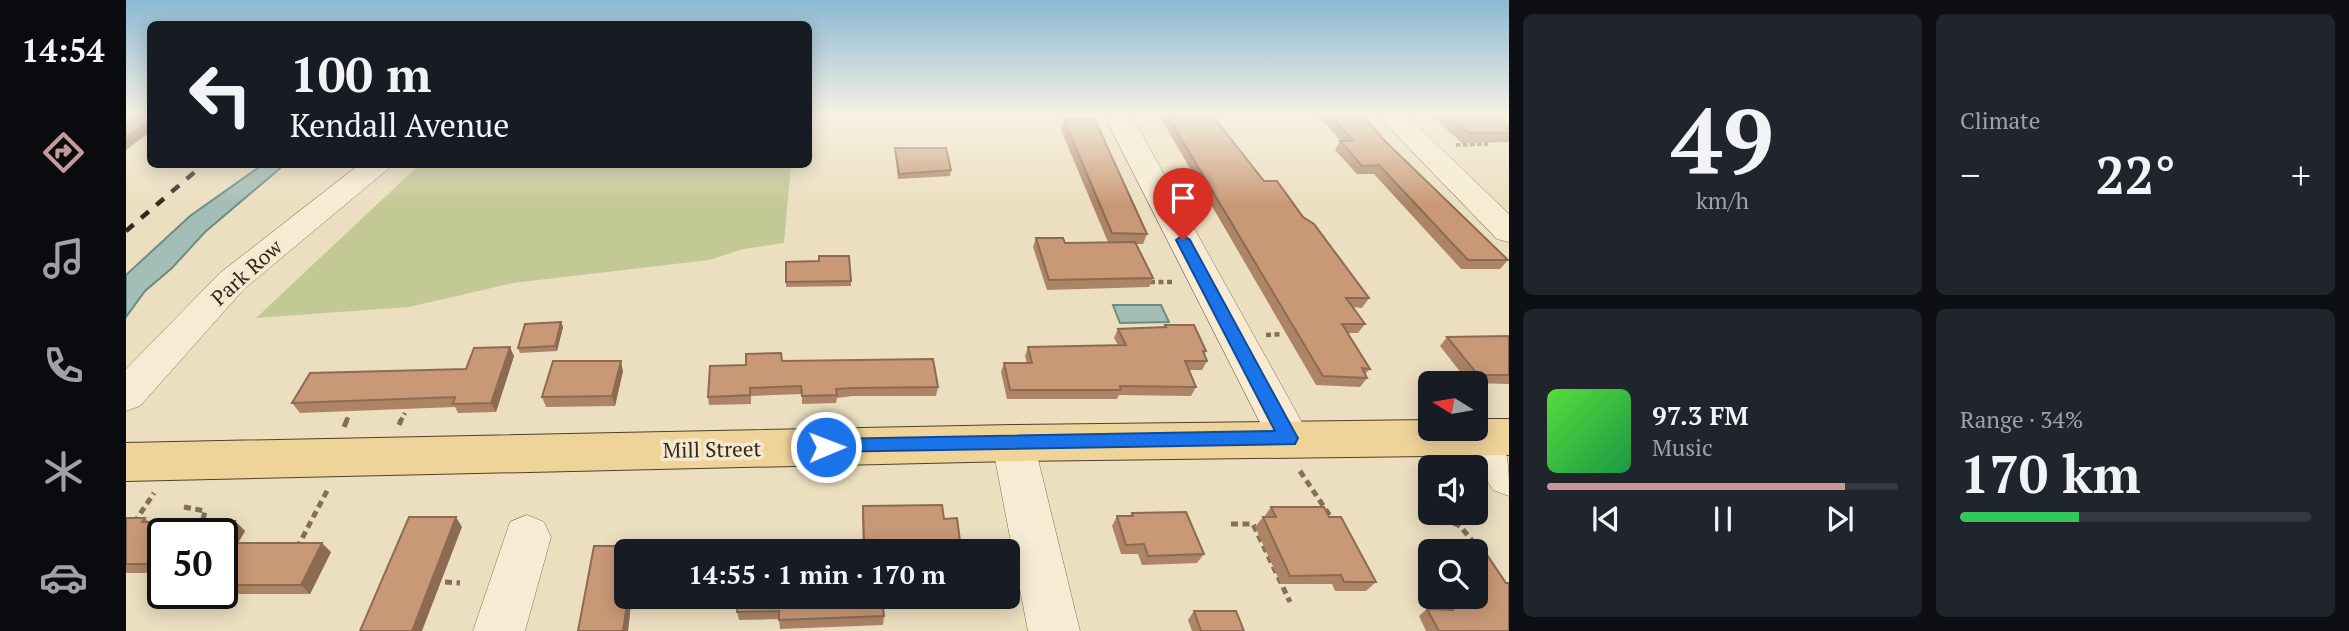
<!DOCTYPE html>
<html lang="en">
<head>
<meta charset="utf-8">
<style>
	body { margin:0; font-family:"PT Serif",serif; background:#20242c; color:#f1f3f6; height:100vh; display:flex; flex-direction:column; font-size:26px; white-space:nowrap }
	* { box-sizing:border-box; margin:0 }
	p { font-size:23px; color:#9ea1a6 }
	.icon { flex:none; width:38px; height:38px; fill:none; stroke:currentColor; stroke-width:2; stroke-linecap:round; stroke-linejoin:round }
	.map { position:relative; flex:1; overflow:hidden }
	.drawer { display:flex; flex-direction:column; gap:14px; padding:14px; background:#0d0f14; width:840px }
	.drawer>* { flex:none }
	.banner { position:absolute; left:21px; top:21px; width:665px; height:147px; border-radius:10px; box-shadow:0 4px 18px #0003; background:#171b24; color:#f1f3f6; overflow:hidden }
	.needle { width:46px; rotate:281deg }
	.tools { position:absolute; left:1292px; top:371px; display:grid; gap:14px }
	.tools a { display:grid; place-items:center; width:70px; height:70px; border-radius:10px; background:#171b24; box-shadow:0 4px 18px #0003; font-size:35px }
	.speed { position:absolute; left:21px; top:518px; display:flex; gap:14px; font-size:35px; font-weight:700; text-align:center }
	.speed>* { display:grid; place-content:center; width:91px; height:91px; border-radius:50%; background:#171b24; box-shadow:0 4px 18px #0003; line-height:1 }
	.speed .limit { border:4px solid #111; border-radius:10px; background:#fff; color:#111 }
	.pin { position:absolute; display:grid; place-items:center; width:60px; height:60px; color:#fff; margin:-72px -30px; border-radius:50% 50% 50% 0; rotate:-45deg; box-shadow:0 0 7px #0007 }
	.pin .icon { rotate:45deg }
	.me { position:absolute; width:77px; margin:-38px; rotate:89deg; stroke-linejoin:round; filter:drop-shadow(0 0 5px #0008) }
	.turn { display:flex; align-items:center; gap:24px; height:147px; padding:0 28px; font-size:32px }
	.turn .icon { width:91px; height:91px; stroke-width:2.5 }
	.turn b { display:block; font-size:49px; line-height:60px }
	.big { font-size:52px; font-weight:600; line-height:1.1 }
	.drawer .tile { flex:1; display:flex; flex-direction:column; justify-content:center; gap:10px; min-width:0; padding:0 24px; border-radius:10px; background:#20242c }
	.drawer .dial { align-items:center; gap:0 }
	.dial b { font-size:91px; line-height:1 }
	.song { display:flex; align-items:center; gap:21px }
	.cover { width:84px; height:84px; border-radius:10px; background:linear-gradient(135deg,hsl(110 70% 55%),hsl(140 70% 35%)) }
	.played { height:7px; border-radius:4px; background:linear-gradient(90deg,#c6999b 85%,#363941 85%) }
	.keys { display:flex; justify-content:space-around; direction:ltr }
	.heat { display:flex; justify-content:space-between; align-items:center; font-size:38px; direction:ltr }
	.charge { height:10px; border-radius:5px; background:linear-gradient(90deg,#34c759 34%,#363941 0) }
	.drawer .tiles { flex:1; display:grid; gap:14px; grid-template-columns:repeat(2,1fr) }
	.trip { position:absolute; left:488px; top:539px; width:406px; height:70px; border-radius:10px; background:#171b24; box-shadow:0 4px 18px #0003; font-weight:600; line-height:70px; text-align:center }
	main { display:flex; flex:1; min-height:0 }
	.menu { display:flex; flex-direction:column; width:126px; justify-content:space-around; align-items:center; background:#090b0e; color:#9ea1a6 }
	.menu .icon { width:49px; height:49px }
	.menu .selected { color:#c6999b }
	.menu b { font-size:32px; color:#f1f3f6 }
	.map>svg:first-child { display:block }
	.green { fill:#c3c995 }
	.water { fill:#a3beb6; stroke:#6b8b83; stroke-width:2 }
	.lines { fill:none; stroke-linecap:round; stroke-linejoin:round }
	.minor-casing { stroke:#847059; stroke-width:1 }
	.major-casing { stroke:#523e2d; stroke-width:2 }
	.path-far2 { stroke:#847059; stroke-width:3.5; stroke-dasharray:4.5 2.5; stroke-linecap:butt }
	.path-far1 { stroke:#847059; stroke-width:4.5; stroke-dasharray:5 3.5; stroke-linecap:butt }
	.path { stroke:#847059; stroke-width:5; stroke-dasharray:7 4.5; stroke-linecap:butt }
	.minor { fill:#f7ecd3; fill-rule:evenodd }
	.major { fill:#efd499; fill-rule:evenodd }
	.rail { stroke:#34281d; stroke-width:4.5; stroke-dasharray:10 10; stroke-linecap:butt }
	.wall { fill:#ad8466 }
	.shaded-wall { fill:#8d6b53 }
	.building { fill:#c99977; stroke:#8d6b53; stroke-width:2 }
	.route { fill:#1a73e8; stroke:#114b97; stroke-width:2 }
	.labels { text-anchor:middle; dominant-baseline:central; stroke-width:7; stroke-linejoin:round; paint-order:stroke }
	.street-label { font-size:21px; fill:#34281d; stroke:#f4e9cf }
</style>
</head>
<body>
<main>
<nav class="menu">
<b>14:54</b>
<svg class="icon selected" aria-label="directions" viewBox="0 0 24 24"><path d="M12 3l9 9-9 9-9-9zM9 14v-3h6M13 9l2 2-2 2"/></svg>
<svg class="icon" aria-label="music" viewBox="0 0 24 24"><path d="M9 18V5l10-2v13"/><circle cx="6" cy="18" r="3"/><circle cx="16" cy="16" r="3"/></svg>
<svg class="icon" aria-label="phone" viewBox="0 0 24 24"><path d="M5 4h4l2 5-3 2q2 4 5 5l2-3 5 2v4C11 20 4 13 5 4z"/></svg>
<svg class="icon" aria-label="climate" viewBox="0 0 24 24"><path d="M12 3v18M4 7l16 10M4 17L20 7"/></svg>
<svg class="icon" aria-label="car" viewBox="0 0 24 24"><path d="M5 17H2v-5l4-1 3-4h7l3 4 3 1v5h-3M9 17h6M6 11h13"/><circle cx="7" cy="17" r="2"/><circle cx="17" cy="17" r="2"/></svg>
</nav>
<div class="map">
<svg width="1383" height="631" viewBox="0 0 1383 631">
	<rect width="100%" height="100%" fill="#ecdfc0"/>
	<!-- green -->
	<path class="green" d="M293,165h372l-7,78 -41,6 -34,11 -196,23 -104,24 -153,11z"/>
	<!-- water -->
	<path class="water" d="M136,165h22l-79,67 -33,36 -27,23 -19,26v-42l64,-59z
		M987,305h48l8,17 -49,1z"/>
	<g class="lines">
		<!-- minor casing -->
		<g class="minor-casing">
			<path id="minor" d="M978,115h27l173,311 6,12 -6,12 -15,5 -15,-5z
				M1251,115h29l103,99v28l-12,-3z
				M234,164h34l-150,125 -104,117 -14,5v-42l94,-96z
				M1355,421c28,12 28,42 28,75l-16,-6 -33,-52 4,-9h11v-6z
				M887,425l15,6 6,12 46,188h-52l-36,-188 6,-12z
				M401,515l17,7 7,15 -26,94h-52l37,-109z"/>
		</g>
		<!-- major casing -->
		<g class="major-casing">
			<path id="major" d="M1349,419h34v36l-496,6 -887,20v-38l887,-18 417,-5v9h45z"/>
		</g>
		<!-- path-far2 -->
		<path class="path-far2" d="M1330,145l32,-1"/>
		<!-- path-far1 -->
		<path class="path-far1" d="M1024,282h24
			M1140,335l17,-1
			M220,422l3,-7
			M274,422l5,-9"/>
		<!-- path -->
		<path class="path" d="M273,425l2,-5
			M218,427l3,-7
			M1174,471l34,51
			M58,507l21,4 -3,13
			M1301,510l3,1
			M1307,513l27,13 20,24
			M8,523l20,-30
			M1105,524h22l37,78
			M171,548l31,-59
			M319,582l15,1"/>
		<!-- minor -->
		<use href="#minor" class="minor"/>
		<!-- major -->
		<use href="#major" class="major"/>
		<!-- rail -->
		<path class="rail" d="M0,231l78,-67"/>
	</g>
	<!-- wall -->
	<path class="wall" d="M1033,115h53l52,66 39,36 66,81 -7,10 -9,-1 12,17 -7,9h-11l23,36 -5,5 2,4 -7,9 -44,-2z
		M1191,115h45l23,26 123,119 -8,9h-39l-87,-95h-17l-22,-24 5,-9h1z
		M1305,115h65l13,11v16l-47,1z
		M938,120l83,114 -4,10h-8l18,34 -4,9 -102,3 -14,-43 3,-9 29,5 43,-1 -47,-112z
		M769,148l56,22 -1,6 -52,3 -3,-26z
		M660,262l65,19v5l-65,1z
		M435,322l2,5 -6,24 -37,2 -2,-5z
		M1039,325l41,26 -2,4 3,6 -5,9h-13l7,17 -5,9 -72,-1 -2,4h-110l-6,-27 3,-9h23l-2,-7 3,-9 90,-2 -4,-7 4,-9 45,-2z
		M1383,336v48l-40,-1 -29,-37 7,-9z
		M388,356l-18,56 -38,1 -3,-6 -155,6 -8,-10 174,-34z
		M656,361l156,26 -2,9h-84l-15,2 -1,5 -34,1v-10l-51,2v8l-42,1 -1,-8 38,-32z
		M497,371l-8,35 -69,1 -4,-10z
		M737,506l81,13 16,22 -2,9 -95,1 -1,-35z
		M1145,507l58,10 47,65 -10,9h-31l-3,-7h-51l-26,-57 8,-10h1z
		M1006,513l72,41 -7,9 -55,2 -4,-11h-17l-9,-28 5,-10h13z
		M0,518h19l4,4 86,-1 10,10 -23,39 -59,-36v39h-37z
		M1307,546h48l25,37h3v48h-83l-7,-15 8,-7 12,1 -7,-13h43v-46h-45v10l-5,-7z
		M205,552l-21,42h-86l-2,-2v-22z
		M1304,575v18l-8,-12z
		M500,597h13l-1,6h-7l-3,28h-50z
		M612,597l146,19 -1,9 -103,4 -1,-10 -40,1 -2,-8z
		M1068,611l50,20h-52l-4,-11z"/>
	<!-- shaded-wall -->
	<path class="shaded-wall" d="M24,120v12l-24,18v-12z
		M435,322l2,5 -6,24 -2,-5z
		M384,347l4,9 -18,56 -5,-9z
		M495,361l2,10 -8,35 -3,-10z
		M330,517l6,10 -40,104h-10z
		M109,521l10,10 -23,39v-27z
		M196,543l9,9 -21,42 -9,-9z
		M502,597h1l2,6 -3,28h-5z"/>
	<!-- building -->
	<path class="building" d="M0,115l24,1v4l-24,18z
		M1041,115h45l52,66h13l26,36 11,7 55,74h-23l19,26h-23l28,45 -8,-1 5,10 -44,-2z
		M1204,115h32l23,26 123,119h-40l-89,-95 -17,1 -22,-25h13z
		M1322,115h48l13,11v7h-40z
		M938,120h31l52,114 -35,-1z
		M769,148h51l5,22 -52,4z
		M910,238h27l2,5 70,-1 18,36 -104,2z
		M693,256h30l2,25 -65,1v-20l33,-1z
		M435,322l-6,24 -37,2 7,-24z
		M1039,325h29l12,26h-3l4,10h-22l11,26 -76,-1 1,4h-111l-6,-27h28l-4,-16 98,-2 -8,-16 48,-2z
		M1383,336v39h-31l-31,-38z
		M384,347l-19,56 -38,1 2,-7 -163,6 18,-30 156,-4 8,-21z
		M655,353l1,8 151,-2 5,28 -85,1 -17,1 1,6 -35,1 -1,-10 -51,2v7l-42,2 2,-31 36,-1v-11z
		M427,361h68l-9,35 -70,1z
		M816,505l2,14 13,-1 3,23 -96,2 -1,-37z
		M1145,507h53l5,10h12l35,65h-32l-3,-7 -51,1 -27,-59h13z
		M1060,512l18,42 -56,2 -4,-12 -18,1 -9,-29h16l-1,-3z
		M283,517h47l-44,114h-52z
		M0,518h19l-3,4 93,-1 -13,22v-9h-59v30h-37z
		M112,543h84l-21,42h-79v-15z
		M468,546h50l-1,5h-17v46h2l-5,34h-45z
		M1307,546h48l25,37h3v48h-70l-12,-22 26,1 -8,-13h30v-46h-38z
		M658,547v4h-44v-3z
		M612,597h144l2,19 -105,4v-9l-42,1z
		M1068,611h42l8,20h-43z"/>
	<!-- sky -->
	<linearGradient id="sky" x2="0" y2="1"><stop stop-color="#8cb8d4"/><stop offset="0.56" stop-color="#f6f1e3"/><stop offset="1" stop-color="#f6f1e3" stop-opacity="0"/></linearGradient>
	<rect width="1383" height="204" fill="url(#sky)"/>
	<!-- route -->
	<path class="route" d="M1057,235l7,5 105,193 3,5 -3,6 -475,8 -3,-5 3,-6 6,-2 449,-8 -99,-191z"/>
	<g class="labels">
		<!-- street labels -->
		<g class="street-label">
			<text transform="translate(120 272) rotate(-42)">Park Row</text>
			<text transform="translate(586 449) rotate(-1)">Mill Street</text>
		</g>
	</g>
</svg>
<div class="tools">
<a><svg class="needle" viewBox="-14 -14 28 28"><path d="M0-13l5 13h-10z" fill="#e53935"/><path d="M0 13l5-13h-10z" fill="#9ea1a6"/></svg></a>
<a><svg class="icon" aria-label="sound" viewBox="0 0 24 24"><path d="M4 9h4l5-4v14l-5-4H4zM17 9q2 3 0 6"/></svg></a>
<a><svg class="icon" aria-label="search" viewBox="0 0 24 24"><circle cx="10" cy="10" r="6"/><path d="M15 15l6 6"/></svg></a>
</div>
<div class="speed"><div class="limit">50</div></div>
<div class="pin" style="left:1057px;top:240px;background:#d93025"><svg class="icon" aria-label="arrive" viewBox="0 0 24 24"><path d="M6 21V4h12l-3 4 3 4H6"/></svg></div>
<svg class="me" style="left:700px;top:447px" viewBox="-20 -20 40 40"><circle r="17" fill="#1a73e8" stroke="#fff" stroke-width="3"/><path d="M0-11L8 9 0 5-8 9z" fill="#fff"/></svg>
<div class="trip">14:55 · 1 min · 170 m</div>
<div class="banner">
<div class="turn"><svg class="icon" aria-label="left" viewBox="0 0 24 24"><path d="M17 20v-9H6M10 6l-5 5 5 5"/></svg><div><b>100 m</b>Kendall Avenue</div></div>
</div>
</div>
<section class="drawer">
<div class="tiles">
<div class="tile dial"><b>49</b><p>km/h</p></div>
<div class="tile"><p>Climate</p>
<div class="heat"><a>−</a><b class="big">22°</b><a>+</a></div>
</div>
<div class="tile">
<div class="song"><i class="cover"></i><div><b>97.3 FM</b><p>Music</p></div></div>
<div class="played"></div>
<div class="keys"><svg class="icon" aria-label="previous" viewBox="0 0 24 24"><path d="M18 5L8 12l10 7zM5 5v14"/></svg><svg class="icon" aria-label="pause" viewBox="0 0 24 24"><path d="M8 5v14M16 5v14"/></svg><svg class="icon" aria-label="next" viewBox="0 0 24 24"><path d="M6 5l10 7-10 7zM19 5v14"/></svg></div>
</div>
<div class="tile"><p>Range · 34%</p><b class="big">170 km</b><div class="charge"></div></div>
</div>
</section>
</main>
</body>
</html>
